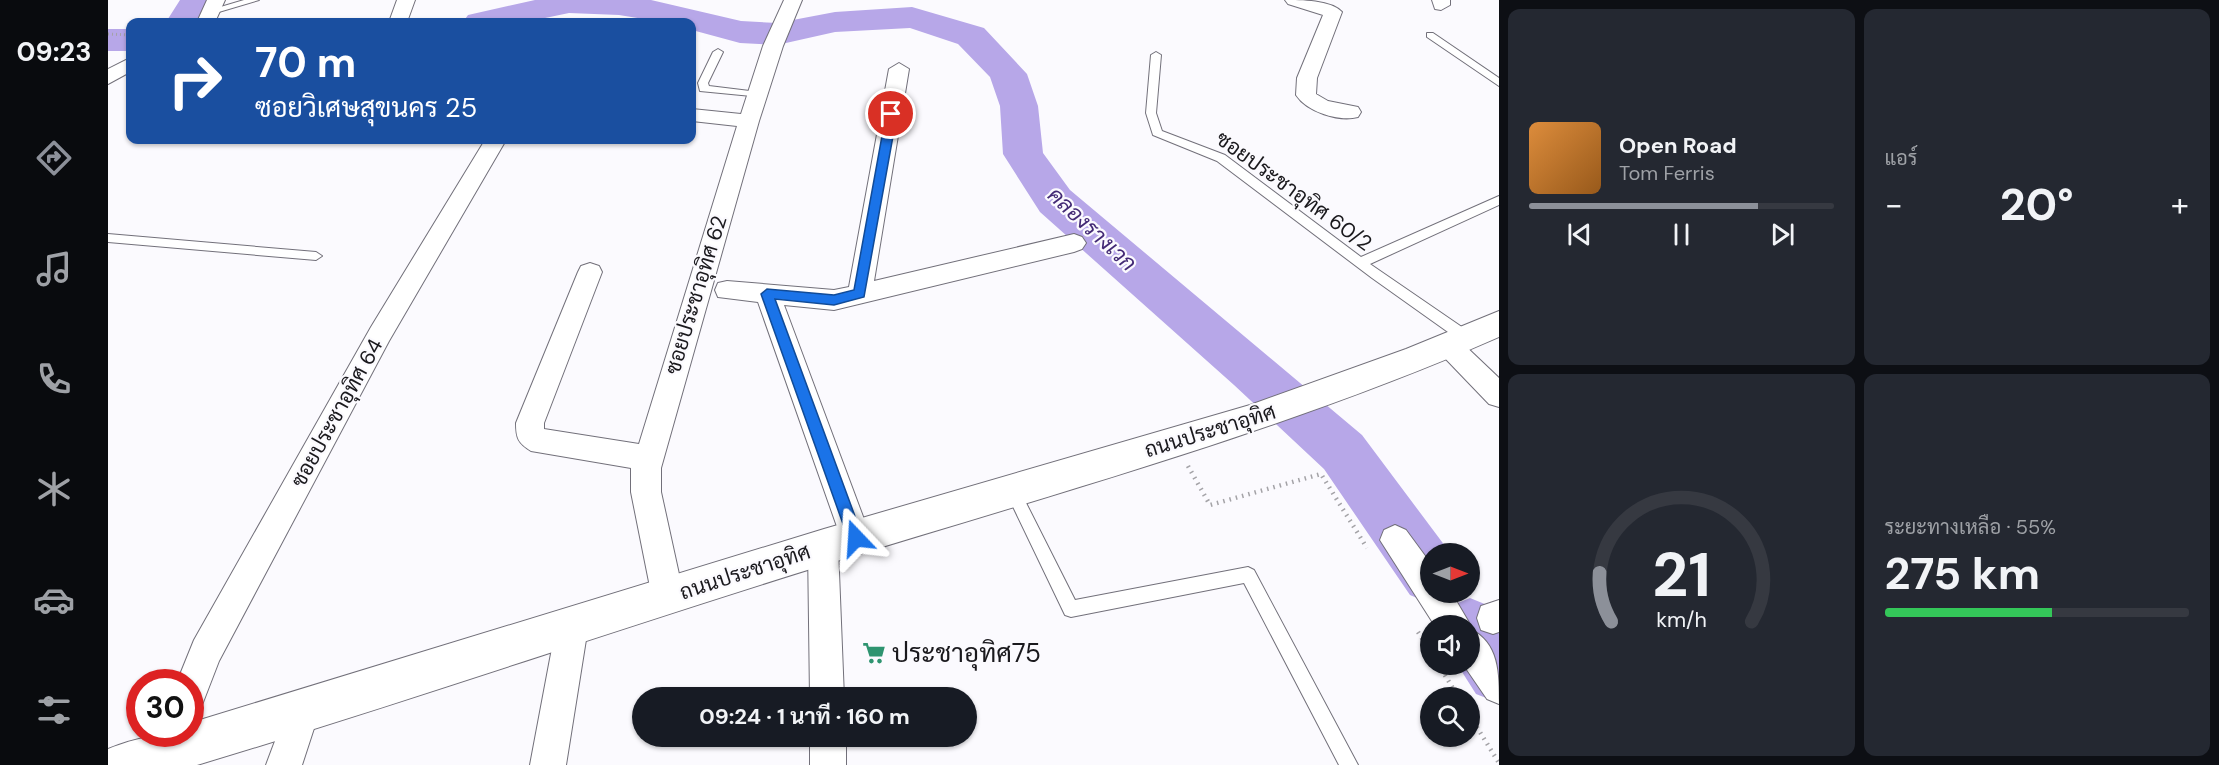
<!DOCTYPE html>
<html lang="th">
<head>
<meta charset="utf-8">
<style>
	body { margin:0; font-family:"DM Sans",Sarabun,sans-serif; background:#242831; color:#f1f3f6; height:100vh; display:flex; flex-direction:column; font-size:22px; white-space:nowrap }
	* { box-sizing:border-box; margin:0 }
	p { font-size:20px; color:#9ea1a6 }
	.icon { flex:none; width:33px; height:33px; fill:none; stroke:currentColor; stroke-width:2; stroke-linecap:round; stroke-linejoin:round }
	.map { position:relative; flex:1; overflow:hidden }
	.panel { display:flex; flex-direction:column; gap:9px; padding:9px; background:#0d0f14; width:720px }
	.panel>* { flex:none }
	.banner { position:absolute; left:18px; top:18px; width:570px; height:126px; border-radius:12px; box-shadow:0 2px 4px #0004; background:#1a4fa0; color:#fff; overflow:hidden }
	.needle { width:39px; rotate:90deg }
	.controls { position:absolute; left:1312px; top:543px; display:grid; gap:12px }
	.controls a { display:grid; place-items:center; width:60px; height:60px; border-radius:50%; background:#171b24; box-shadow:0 2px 4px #0004; font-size:30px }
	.speed { position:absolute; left:18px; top:669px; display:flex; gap:12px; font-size:30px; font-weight:700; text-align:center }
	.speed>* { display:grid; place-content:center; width:78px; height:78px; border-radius:50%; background:#171b24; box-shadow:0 2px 4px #0004; line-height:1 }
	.speed .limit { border:9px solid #d22; background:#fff; color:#111 }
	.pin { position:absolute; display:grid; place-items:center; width:51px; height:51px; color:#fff; margin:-26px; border:3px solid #fff; border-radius:50%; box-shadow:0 2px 6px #0007 }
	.me { position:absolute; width:66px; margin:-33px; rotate:340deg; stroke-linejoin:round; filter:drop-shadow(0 0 4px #0008) }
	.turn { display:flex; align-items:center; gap:21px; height:126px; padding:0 30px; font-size:27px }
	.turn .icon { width:78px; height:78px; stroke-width:2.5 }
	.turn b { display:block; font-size:42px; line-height:51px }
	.big { font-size:45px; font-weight:700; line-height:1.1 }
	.panel .card { flex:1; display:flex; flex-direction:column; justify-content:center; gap:9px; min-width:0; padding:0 21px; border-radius:12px; background:#242831 }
	.panel .dial { align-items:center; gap:0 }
	.dial svg { height:156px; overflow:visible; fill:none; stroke:#363941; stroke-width:7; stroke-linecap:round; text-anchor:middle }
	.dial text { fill:#f1f3f6; stroke:none }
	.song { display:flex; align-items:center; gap:18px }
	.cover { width:72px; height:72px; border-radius:9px; background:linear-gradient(135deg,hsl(30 70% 55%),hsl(30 70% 35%)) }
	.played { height:6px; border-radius:3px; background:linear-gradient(90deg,#8c9099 75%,#363941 75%) }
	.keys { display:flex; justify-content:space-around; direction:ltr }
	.heat { display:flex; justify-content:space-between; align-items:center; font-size:33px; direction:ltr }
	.charge { height:9px; border-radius:4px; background:linear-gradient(90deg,#34c759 55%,#363941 0) }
	.panel .tiles { flex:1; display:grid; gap:9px; grid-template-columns:repeat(2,1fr) }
	.trip { position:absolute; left:524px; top:687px; width:345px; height:60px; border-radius:30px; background:#171b24; box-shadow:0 2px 4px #0004; font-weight:700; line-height:60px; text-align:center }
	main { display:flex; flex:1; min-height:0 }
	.tab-bar { display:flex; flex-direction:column; width:108px; justify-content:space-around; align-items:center; background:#090b0e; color:#9ea1a6 }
	.tab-bar .icon { width:42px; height:42px }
	.tab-bar .current { color:#8c9099 }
	.tab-bar b { font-size:27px; color:#f1f3f6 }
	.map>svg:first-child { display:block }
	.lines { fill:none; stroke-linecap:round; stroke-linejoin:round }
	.river { fill:#b7a7e8; fill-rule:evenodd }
	.service-casing { stroke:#72707a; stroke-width:2 }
	.minor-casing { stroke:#72707a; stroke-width:2 }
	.secondary-casing { stroke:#72707a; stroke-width:2 }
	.path-far1 { stroke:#a4a3a7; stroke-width:3; stroke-dasharray:1 3; stroke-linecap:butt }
	.path { stroke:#a4a3a7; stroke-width:4.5; stroke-dasharray:1.5 5; stroke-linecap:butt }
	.service { fill:#fff; fill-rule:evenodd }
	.minor { fill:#fff; fill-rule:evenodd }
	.secondary { fill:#fff; fill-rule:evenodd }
	.route { fill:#1a73e8; stroke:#114b97; stroke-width:1.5 }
	.labels { text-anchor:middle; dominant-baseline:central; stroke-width:4.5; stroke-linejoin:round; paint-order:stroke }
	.street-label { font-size:21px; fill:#1a191d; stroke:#fbfafe }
	.water-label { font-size:22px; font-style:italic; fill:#432a75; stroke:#fbfafe }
	.near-poi-label { font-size:26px; fill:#1a191d; stroke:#fbfafe; text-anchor:start }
</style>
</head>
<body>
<main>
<nav class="tab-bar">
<b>09:23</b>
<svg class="icon current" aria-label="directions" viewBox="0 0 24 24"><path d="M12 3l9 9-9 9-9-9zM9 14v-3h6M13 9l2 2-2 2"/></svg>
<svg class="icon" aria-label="music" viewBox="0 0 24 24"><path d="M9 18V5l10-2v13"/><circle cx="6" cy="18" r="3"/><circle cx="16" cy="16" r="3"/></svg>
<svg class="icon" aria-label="phone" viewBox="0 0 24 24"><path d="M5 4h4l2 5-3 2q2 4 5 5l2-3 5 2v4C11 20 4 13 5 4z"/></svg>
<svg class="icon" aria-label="climate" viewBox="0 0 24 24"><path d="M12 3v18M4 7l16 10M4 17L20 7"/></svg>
<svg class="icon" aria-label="car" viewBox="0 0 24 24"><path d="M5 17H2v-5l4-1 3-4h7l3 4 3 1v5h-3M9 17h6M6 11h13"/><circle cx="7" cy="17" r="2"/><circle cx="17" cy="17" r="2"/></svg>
<svg class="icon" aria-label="filters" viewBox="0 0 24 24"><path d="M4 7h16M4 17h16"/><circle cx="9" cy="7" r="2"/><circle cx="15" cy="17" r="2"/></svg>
</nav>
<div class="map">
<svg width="1391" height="765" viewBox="0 0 1391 765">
	<rect width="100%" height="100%" fill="#fbfafe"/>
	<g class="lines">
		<!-- river -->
		<path class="river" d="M72,0h34l-14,22h-34z
			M427,0h116l90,21 36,2 58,-11 77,-5 72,21 43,46 11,32 5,47 27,37 292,245 89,119h-20v38h22l-1,3 -21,9 -21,-9 -86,-126 -90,-84 -194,-173 -37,-58 -3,-48 -10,-29 -32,-33 -48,-16 -75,4 -58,13 -37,-2 -48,-13v-8h-30l-43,-7 -50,-2 -43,9h-63l5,-7z
			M0,29h22v22h-22z
			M1362,598l22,9 7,10v86l-23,-9 -19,-30h13v-38h-30l8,-19z"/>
		<!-- service casing -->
		<g class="service-casing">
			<path id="service" d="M136,0h15l-47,14 -5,-3z
				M1319,33h6l66,45v8l-72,-49z
				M610,49l5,3 -15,31 1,3 49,6 4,1v4l-62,-6 -2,-8 15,-31z
				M1048,52l5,3 -5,58 6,18 63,24 136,102 138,-61v9l-129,59 102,70 1,4 -1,4h-10l-90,-64 -155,-117 -64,-26 -7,-22 5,-58z
				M0,234l208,18 6,4 -6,4 -208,-18z
				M904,483l5,2 58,115 173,-33 6,3 104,195h-19l-95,-182 -173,34 -6,-2 -60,-125 2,-5z"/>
		</g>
		<!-- minor casing -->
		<g class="minor-casing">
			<path id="minor" d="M99,0h18l-10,22h-18z
				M289,0h18l-8,22h-18z
				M676,0h18l-19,46 -24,75 -98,347v24l23,105 -5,11 -11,5 -11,-5 -5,-11 -21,-105v-24l-100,-17c-13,-8 -15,-13 -15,-28l62,-151 3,-6 9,-3 9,3 3,6 -58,151v6l95,15 98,-318 -45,-5v-12l49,5 22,-68z
				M1177,0c16,0 46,0 57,12l-25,66 -1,16 12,7 30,6 3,5 -3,5c-19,5 -51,-5 -62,-22l1,-17 26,-63 -35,-11z
				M1324,0h18v5l-9,5 -6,-1z
				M22,58v14l-22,12v-15z
				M791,63l10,6 -35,212 200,-47 8,3 4,6 -4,6 -8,3 -240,58 -50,-5 87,233 -4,10 -11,4 -11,-4 -4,-10 -83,-236 -40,-5 -3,-7 3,-7 9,-2 107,9 15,-3 40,-218z
				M377,140h21l-117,201 -170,320 -17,44 -12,5v-28h-13l17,-42 177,-313z
				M1341,336l9,3 41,39v29l-10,-3 -49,-51 -4,-7 4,-7z
				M1287,525l11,5 25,34v28h20l20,34 -1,3v-3h-35l-55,-86 4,-10z
				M715,532l11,5 4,10 6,151h-34l-2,-151 4,-10z
				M1391,600v32l-6,2 -12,-4 -4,-12 4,-12z
				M464,611l12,4 4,12 -22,138h-36l26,-138 4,-12z
				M1362,629c29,14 29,44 29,75l-12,-5 -24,-35h7z
				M194,696l12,5 5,12 -17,52h-36l24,-64z
				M702,736h36v29h-36z"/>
		</g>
		<!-- secondary casing -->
		<g class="secondary-casing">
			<path id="secondary" d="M1391,311v26c-217,95 -446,157 -672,227 -211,65 -419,138 -630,201h-89v-16c30,-12 51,-15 82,-15v-11l634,-194 426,-124 156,-56z"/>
		</g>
		<!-- path-far1 -->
		<path class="path-far1" d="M0,34l22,1"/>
		<!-- path -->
		<path class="path" d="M1080,466l22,39 111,-31 46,74
			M1310,632l13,20
			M1330,664l21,34
			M1362,716l29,47"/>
		<!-- service -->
		<use href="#service" class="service"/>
		<!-- minor -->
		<use href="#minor" class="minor"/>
		<!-- secondary -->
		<use href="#secondary" class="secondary"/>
	</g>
	<!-- route -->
	<path class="route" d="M783,110l6,4 -33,183 -30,8 -59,-6 88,239 -2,5 -5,2 -6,-2 -2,-5 -87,-244 6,-5 67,6 20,-5 32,-176z"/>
	<!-- icons -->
	<defs>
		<g id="supermarket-bare" transform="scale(1.8)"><path d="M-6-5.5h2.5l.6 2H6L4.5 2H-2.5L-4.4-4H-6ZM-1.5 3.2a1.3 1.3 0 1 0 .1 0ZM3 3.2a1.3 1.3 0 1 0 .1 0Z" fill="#2e9470" stroke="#fbfafe" stroke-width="2.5" paint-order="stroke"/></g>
	</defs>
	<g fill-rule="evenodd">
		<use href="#supermarket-bare" x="766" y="653"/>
	</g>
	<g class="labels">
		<!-- street labels -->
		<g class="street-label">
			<text transform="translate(1186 191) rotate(36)">ซอยประชาอุทิศ 60/2</text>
			<text transform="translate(588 295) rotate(-73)">ซอยประชาอุทิศ 62</text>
			<text transform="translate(229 413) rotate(-61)">ซอยประชาอุทิศ 64</text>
			<text transform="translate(1102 431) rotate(-17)">ถนนประชาอุทิศ</text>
			<text transform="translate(637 572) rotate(-18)">ถนนประชาอุทิศ</text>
		</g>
		<!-- water labels -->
		<g class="water-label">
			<text transform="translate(984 229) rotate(43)">คลองรางเวก</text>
		</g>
		<!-- near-poi labels -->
		<g class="near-poi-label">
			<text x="784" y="653">ประชาอุทิศ75</text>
		</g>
	</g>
</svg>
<div class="controls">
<a><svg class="needle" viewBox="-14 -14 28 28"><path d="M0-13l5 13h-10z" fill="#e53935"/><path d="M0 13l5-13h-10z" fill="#9ea1a6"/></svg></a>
<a><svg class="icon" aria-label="sound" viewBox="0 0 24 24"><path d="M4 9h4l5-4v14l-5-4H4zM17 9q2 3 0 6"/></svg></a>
<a><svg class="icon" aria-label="search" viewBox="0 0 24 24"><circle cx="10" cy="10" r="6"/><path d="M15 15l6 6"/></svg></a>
</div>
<div class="speed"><div class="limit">30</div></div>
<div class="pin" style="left:783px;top:114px;background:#d93025"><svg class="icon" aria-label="arrive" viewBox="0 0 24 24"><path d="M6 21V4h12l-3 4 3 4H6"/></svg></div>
<svg class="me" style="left:748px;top:538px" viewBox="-20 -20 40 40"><path d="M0-17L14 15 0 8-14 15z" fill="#1a73e8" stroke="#fff" stroke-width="4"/></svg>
<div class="trip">09:24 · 1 นาที · 160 m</div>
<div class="banner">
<div class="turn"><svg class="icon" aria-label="right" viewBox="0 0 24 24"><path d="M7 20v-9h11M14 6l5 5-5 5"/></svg><div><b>70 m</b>ซอยวิเศษสุขนคร 25</div></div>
</div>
</div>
<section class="panel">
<div class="tiles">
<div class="card">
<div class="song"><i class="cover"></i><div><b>Open Road</b><p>Tom Ferris</p></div></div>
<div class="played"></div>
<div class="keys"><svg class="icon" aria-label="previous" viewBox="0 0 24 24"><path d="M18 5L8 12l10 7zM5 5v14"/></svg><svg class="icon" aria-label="pause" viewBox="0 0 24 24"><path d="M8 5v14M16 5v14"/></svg><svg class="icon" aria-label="next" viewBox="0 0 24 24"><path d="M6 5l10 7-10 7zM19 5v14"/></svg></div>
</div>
<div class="card"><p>แอร์</p>
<div class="heat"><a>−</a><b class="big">20°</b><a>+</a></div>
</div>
<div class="card dial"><svg viewBox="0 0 100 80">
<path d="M14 69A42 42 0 1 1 86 69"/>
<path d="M14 69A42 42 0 0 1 8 44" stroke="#8c9099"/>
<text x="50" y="56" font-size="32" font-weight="700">21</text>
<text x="50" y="72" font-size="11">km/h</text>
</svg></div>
<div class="card"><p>ระยะทางเหลือ · 55%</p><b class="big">275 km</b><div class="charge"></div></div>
</div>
</section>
</main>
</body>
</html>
